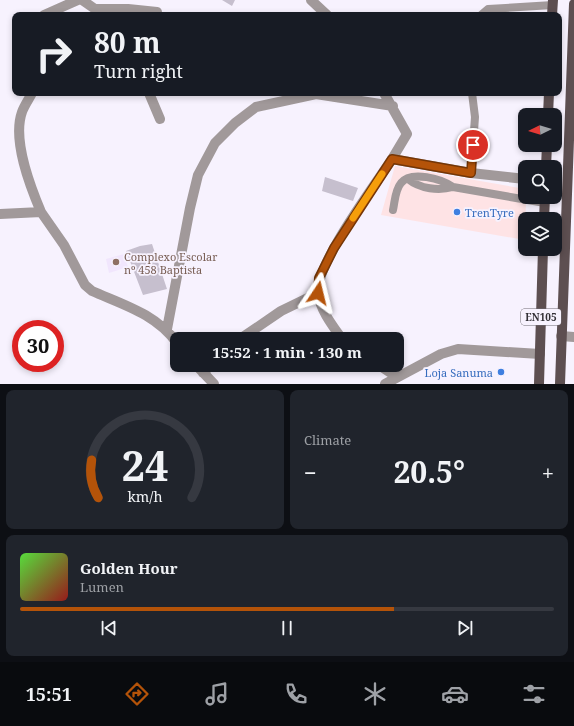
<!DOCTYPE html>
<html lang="en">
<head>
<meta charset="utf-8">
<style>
	body { margin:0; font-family:"Noto Serif",serif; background:#20242c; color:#f1f3f6; height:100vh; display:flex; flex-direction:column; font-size:15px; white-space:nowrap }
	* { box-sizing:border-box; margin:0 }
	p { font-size:13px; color:#9ea1a6 }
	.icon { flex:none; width:22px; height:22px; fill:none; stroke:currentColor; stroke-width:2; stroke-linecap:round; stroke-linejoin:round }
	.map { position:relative; height:384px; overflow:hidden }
	.details { display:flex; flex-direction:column; gap:6px; padding:6px; background:#0d0f14; flex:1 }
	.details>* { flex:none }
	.guide { position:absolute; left:12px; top:12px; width:550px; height:84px; border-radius:8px; box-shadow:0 2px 6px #0003; background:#171b24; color:#f1f3f6; overflow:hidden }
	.needle { width:26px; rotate:265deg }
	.tools { position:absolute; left:518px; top:108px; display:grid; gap:8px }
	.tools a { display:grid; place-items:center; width:44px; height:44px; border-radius:8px; background:#171b24; box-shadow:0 2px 6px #0003; font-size:20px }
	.speed { position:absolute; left:12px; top:320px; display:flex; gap:8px; font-size:20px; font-weight:700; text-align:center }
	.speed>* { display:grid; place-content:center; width:52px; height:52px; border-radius:50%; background:#171b24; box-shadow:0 2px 6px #0003; line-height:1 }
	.speed .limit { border:6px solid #d22; background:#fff; color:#111 }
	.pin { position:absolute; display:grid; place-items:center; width:34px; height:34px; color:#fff; margin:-17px; border:2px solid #fff; border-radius:50%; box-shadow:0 1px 4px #0007 }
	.me { position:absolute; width:44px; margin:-22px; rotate:10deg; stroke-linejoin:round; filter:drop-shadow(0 0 3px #0008) }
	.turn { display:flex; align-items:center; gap:14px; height:84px; padding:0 16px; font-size:18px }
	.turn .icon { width:52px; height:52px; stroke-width:2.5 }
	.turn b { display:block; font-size:28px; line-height:34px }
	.big { font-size:30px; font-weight:700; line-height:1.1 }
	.details .widget { flex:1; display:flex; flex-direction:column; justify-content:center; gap:6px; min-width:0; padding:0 14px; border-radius:8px; background:#20242c }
	.details .dial { align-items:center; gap:0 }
	.dial svg { height:104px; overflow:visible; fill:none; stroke:#363941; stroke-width:7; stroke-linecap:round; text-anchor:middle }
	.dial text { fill:#f1f3f6; stroke:none }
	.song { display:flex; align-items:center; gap:12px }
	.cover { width:48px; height:48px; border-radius:6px; background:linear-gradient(135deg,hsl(110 70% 55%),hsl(0 70% 35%)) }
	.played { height:4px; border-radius:2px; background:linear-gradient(90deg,#b45309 70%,#363941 70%) }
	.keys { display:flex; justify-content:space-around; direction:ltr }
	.heat { display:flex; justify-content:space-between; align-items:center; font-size:22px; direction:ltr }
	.details .tiles { flex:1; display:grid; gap:6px; grid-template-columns:1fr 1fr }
	.widget:last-child { grid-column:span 2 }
	.trip { position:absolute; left:170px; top:332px; width:234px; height:40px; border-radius:8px; background:#171b24; box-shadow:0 2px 6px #0003; font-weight:700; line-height:40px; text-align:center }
	.menu { display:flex; height:64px; justify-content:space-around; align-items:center; background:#090b0e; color:#9ea1a6 }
	.menu .icon { width:28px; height:28px }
	.menu .active { color:#b45309 }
	.menu b { font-size:18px; color:#f1f3f6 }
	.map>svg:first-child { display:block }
	.built { fill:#f1e6fd }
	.industrial { fill:#fee3e5 }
	.building { fill:#c6bfce }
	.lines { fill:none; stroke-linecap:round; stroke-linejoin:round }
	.service { stroke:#a1999a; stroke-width:8 }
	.minor { stroke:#a1999a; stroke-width:10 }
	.tertiary { stroke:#a1999a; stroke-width:10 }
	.primary { stroke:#5d4f51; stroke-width:10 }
	.route-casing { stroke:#753606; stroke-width:10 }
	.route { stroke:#b45309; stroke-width:7 }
	.slow { stroke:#f59e0b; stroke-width:7 }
	.shop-dot { fill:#3f7fe0; stroke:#f7f2fe; stroke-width:1.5 }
	.education-dot { fill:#8d6e63; stroke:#f7f2fe; stroke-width:1.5 }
	.labels { text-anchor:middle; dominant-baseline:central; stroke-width:3.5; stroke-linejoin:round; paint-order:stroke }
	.shield { fill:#f7f2fe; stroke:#6e6a72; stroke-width:1 }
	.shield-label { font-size:10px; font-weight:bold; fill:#333036 }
	.shop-label { font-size:11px; fill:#366cbe; stroke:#f7f2fe; text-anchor:start }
	.education-label { font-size:11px; fill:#785e54; stroke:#f7f2fe; text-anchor:start }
</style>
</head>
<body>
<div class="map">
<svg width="574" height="384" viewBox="0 0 574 384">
	<rect width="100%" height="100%" fill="#f7f2fe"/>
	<!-- built -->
	<path class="built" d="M124,254l4,13 -19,6 -3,-14z"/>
	<!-- industrial -->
	<path class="industrial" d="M395,166l130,23 1,8 -1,43 -144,-25z"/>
	<!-- building -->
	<path class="building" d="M222,0h13l-3,6z
		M325,177l33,11 -5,13 -31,-10z
		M152,244l15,45 -24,6 -17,-44 14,-5z"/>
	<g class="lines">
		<!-- service -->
		<path class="service" d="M481,15l7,-6 65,-4
			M471,173l4,-56 -3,-24
			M408,179c12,10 31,12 45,8
			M393,210c2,-9 2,-20 8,-27 10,-13 41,-4 52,4l92,16"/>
		<!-- minor -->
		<path class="minor" d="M82,0l13,9h33l29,3
			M311,0l16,15
			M44,15l34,-15
			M32,93c-3,6 -8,13 -10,19 -10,28 8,74 19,100
			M149,93l11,26
			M384,93l23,41 -15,25 79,14 54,6
			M0,214l41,-2 23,33 21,40 7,6c32,14 64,23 85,52
			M167,329l23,-121 8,-33 17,-32 20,-20 21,-16 60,-13 77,12
			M240,339l41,-28 37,-18
			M342,339c-10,-14 -21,-28 -24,-45 -4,-28 57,-109 74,-135
			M196,365l18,19
			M379,365l18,12
			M203,373l8,-8
			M385,384l56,-30 17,-5 82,5"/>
		<!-- tertiary -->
		<path class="tertiary" d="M561,336l13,1"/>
		<!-- primary -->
		<path class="primary" d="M552,15l1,-15
			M548,115l1,-22
			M546,167l1,-22
			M544,219l1,-22
			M539,384l4,-135
			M560,384l14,-380"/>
	</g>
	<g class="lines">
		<!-- route casing -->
		<g class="route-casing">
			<path id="route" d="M318,293l1,-15 15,-30 58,-89 79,14 2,-28"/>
		</g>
		<!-- route -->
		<use href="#route" class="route"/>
		<!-- slow -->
		<path class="slow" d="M353,218l29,-44"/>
	</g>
	<!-- markers -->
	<g class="shop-dot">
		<circle cx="457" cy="212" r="4"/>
		<circle cx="501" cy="372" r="4"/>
	</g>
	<circle class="education-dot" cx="116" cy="262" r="4"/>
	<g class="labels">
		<!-- shield labels -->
		<rect class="shield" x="521" y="309" width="40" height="16" rx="3"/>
		<g class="shield-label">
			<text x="541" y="317">EN105</text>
		</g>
		<!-- shop labels -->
		<g class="shop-label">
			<text x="465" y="212">TrenTyre</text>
			<text x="493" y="372" text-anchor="end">Loja Sanuma</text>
		</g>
		<!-- education labels -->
		<g class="education-label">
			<text x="124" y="256">Complexo Escolar<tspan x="124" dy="13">nº 458 Baptista</tspan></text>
		</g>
	</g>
</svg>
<div class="tools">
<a><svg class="needle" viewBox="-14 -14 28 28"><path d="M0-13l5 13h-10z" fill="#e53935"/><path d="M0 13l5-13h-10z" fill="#9ea1a6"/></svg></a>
<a><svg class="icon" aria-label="search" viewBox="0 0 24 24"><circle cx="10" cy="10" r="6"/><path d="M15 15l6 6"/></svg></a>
<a><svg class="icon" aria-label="layers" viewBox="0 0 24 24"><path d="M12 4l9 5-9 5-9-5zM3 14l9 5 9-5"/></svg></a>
</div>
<div class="speed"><div class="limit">30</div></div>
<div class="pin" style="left:473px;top:145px;background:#d93025"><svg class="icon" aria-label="arrive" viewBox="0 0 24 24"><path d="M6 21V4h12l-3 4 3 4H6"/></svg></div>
<svg class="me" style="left:318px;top:293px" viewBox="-20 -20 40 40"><path d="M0-17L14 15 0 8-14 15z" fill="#b45309" stroke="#fff" stroke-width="4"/></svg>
<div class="trip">15:52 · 1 min · 130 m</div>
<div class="guide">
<div class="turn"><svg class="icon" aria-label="right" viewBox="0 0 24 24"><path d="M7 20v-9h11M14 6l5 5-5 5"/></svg><div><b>80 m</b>Turn right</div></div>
</div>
</div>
<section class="details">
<div class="tiles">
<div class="widget dial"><svg viewBox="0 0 100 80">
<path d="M14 69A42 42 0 1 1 86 69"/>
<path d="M14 69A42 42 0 0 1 9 40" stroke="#b45309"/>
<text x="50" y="56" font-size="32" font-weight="700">24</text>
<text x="50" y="72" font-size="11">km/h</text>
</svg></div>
<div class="widget"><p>Climate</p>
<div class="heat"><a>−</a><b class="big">20.5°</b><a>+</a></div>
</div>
<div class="widget">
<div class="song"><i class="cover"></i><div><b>Golden Hour</b><p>Lumen</p></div></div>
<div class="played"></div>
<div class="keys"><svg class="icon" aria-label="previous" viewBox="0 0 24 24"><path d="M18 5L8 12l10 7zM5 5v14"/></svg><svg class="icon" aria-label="pause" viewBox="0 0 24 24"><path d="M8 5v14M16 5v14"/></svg><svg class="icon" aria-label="next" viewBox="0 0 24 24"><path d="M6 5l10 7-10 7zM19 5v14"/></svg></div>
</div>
</div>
</section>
<nav class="menu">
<b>15:51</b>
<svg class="icon active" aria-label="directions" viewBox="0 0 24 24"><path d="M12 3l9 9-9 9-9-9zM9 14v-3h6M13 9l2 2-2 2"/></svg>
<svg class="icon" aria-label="music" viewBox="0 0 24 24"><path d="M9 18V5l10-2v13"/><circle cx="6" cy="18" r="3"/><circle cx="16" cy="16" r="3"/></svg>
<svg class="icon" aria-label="phone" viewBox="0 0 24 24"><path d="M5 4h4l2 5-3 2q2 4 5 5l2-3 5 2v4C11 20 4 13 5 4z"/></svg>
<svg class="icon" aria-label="climate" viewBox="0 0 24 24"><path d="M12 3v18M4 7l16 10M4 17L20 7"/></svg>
<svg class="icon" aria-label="car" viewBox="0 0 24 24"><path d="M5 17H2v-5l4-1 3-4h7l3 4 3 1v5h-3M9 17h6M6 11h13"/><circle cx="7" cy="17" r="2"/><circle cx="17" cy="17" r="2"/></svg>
<svg class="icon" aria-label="filters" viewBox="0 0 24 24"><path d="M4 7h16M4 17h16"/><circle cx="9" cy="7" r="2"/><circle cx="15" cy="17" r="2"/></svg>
</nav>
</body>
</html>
